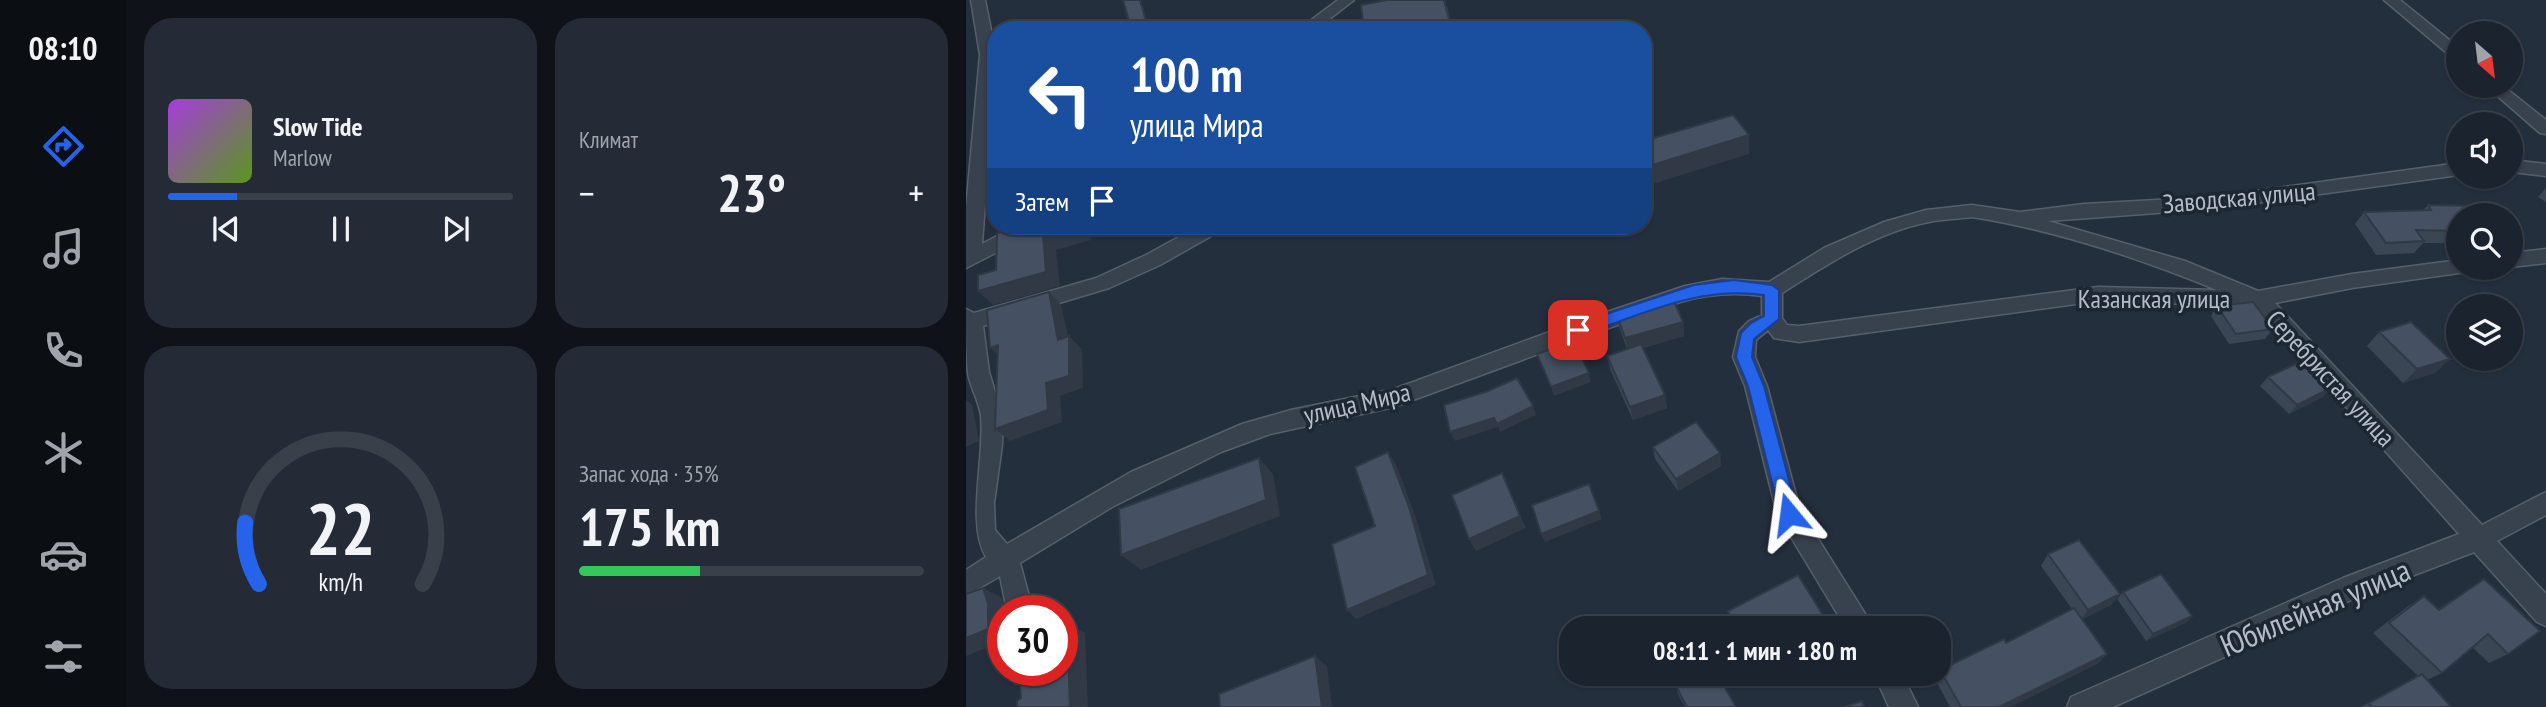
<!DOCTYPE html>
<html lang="ru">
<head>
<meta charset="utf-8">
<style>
	body { margin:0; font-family:"PT Sans Narrow",sans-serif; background:#242b36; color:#f1f3f6; height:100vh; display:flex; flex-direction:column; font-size:26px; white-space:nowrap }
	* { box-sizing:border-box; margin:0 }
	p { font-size:23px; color:#a0a4aa }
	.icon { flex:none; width:38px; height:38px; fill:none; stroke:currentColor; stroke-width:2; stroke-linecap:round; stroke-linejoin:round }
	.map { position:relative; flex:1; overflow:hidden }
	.side { display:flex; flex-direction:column; gap:18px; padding:18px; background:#0f1319; width:840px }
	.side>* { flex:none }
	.guide { position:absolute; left:21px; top:21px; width:665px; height:214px; border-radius:28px; box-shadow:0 2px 5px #0004,0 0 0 2px #39404a; background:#1a4fa0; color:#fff; overflow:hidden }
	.needle { width:46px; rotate:152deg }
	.tools { position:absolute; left:1480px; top:21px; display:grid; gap:14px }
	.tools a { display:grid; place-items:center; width:77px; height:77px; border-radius:50%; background:#1b232e; box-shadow:0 2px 5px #0004,0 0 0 2px #39404a; font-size:35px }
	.speed { position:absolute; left:21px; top:595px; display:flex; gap:14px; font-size:35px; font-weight:700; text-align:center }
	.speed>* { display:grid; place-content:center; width:91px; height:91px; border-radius:50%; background:#1b232e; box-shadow:0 2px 5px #0004,0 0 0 2px #39404a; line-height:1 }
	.speed .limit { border:10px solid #d22; background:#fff; color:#111 }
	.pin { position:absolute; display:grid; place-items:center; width:60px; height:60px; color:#fff; margin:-30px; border-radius:14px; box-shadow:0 4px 10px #0006 }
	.me { position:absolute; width:77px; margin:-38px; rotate:344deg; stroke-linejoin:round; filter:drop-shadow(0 0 5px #0008) }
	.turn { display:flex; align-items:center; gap:24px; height:147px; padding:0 28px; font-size:32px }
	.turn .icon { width:91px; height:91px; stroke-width:2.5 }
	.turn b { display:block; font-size:49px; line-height:60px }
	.then { display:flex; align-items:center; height:66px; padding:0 28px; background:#0003; gap:14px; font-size:26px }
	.big { font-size:52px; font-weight:700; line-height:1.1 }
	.side .widget { flex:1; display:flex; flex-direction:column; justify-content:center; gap:10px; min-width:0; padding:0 24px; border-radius:28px; background:#242b36 }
	.side .dial { align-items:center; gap:0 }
	.dial svg { height:182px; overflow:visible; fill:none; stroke:#39404a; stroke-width:7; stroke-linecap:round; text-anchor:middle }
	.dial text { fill:#f1f3f6; stroke:none }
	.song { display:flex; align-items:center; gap:21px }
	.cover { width:84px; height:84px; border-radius:10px; background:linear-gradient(135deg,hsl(280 70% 55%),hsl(90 70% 35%)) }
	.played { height:7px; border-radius:4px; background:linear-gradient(90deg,#2563eb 20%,#39404a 20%) }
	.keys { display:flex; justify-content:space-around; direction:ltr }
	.heat { display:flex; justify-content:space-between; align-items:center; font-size:38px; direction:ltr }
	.charge { height:10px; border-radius:5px; background:linear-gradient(90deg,#34c759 35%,#39404a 0) }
	.side .tiles { flex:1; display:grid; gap:18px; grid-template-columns:repeat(2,1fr) }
	.trip { position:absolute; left:593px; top:616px; width:392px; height:70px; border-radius:28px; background:#1b232e; box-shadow:0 2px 5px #0004,0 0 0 2px #39404a; font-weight:700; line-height:70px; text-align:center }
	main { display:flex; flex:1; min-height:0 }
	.tabs { display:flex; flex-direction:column; width:126px; justify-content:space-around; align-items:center; background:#0b0e12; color:#a0a4aa }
	.tabs .icon { width:49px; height:49px }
	.tabs .on { color:#2563eb }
	.tabs b { font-size:32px; color:#f1f3f6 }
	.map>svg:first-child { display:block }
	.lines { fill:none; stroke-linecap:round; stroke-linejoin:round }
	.minor-casing { stroke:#565f6c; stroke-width:3 }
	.minor { fill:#38414e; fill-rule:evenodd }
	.wall { fill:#3b4654 }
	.shaded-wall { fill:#303945 }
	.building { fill:#455162; stroke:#303945; stroke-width:2 }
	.route { fill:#2563eb; stroke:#184099; stroke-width:2 }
	.labels { text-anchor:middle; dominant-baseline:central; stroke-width:7; stroke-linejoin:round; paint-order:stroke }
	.street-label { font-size:26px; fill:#b4bcc9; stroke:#1d2633 }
	.near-street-label { font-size:32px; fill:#b4bcc9; stroke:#1d2633 }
</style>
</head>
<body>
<main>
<nav class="tabs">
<b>08:10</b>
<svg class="icon on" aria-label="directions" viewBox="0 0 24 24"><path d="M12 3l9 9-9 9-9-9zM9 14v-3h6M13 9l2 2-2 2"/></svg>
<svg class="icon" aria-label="music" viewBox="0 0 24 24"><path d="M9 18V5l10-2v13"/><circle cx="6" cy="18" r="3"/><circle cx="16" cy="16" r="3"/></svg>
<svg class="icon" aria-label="phone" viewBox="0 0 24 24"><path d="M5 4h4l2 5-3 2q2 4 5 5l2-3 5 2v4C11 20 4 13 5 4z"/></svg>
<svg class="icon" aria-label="climate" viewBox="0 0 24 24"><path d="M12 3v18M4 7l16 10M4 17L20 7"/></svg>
<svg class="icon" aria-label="car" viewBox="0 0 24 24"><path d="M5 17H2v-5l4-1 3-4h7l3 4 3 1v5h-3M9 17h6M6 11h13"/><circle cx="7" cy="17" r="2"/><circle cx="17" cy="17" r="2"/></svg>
<svg class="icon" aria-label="filters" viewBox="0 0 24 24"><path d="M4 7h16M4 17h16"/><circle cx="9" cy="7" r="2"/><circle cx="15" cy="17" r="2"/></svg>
</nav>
<section class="side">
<div class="tiles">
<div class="widget">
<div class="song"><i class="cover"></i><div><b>Slow Tide</b><p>Marlow</p></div></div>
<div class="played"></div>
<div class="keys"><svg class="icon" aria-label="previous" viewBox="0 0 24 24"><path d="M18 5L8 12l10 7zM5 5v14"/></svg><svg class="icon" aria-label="pause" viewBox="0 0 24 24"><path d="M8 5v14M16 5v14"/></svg><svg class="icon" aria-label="next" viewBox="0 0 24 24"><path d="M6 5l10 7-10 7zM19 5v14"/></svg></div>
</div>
<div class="widget"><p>Климат</p>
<div class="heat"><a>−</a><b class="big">23°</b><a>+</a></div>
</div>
<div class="widget dial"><svg viewBox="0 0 100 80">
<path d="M14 69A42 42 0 1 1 86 69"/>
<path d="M14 69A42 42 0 0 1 8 42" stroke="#2563eb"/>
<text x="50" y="56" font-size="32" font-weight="700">22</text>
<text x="50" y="72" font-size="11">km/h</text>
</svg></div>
<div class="widget"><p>Запас хода · 35%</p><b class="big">175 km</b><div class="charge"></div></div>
</div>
</section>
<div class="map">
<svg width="1580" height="707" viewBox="0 0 1580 707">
	<rect width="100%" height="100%" fill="#242f3e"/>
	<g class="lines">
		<!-- minor casing -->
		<g class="minor-casing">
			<path id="minor" d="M5,0h14l11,55 -14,189 34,-18h24l-2,5 -72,37v-59l14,-154z
				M372,0h16l-39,30h-17z
				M1418,0h16l59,48v13l-5,-2z
				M126,23l5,1 2,6h-32l2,-3z
				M1520,86h17l43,34v14l-6,-1z
				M1545,160l35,4v12l-35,-4z
				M1493,163v12l-248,34 -163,12 137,40 73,30 94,-17 107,-14v8h9l-2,4 -114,16 -77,15 207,222 64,-33v23l-49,26 49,53v32l-9,-4 -63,-70 -114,44 -247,111h-46l4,-10 272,-119 116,-44 -184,-207 -23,-21 -154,-5 -299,41 -25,-4 -6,-8 -12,10 -1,17 12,29 33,124 74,118h-28l-69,-114 -32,-128 -12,-29 6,-26 10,-10 13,-6v-19c-28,-4 -54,-2 -82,6l-286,105 -124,27 -49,18 -109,55 -92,56 13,48h-26l-7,-35 -34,20v-26l20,-13c-20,-33 -1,-99 -5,-141 -2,-15 -10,-27 -13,-42 -2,-20 -2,-44 -2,-65l8,4 122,-35 50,-23 53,-29h23l-2,5 -60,34 -51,23 -126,38 6,46 14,46 -1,27 -8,58 1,27 12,14 124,-72 111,-48 49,-14 103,-21 180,-66 111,-37 37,-7 47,3 55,-34 60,-26 42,-12 46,-5 48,7 64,-8 127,-7zM1006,217c83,13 167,41 245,73l-119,-3 -299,39 -12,-1 -5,-7v-25c44,-28 94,-61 147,-71 14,-3 29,-3 43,-5z
				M1580,249v14l-35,4v-14z
				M908,674h28l16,33h-29z"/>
		</g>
		<!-- minor -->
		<use href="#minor" class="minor"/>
	</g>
	<!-- wall -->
	<path class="wall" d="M1580,188v14l-8,-5z
		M1462,205l31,10v28h-36l-9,10 -38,2 -21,-31 9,-12 59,-2z
		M1251,306l56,23 -8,10 -36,5 -18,-28z
		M650,313l67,9 1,14 -41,12 22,47 2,13 -34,12 -23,-51 -3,-13 20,-7 -8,-22z
		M1413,332l71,27 -15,14 -32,10 -36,-37z
		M1302,377l55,20 -34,17 -29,-28z
		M687,447l67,6 1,13 -43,25 -23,-32z
		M1082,554l72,40 -9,11 -29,14 25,35 -9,9 -88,44h-60l-15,-28 3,-5h1l1,-4 66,-27 66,-34 -31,-43z
		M1518,579l24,75 -19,9 -17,-16 -30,26 -15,7 24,27h-90l57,-31 -45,-43 34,-26 17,-11 14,13z
		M1157,592l69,24 -7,7 -39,18 -29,-42z
		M762,611l103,17h-99l-4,-6z
		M711,688l59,19h-51l-7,-13z"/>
	<!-- shaded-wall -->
	<path class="shaded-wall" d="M174,0h1l9,30h-18l-1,-2z
		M478,0l4,8 5,22h-1z
		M783,135v19l-106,33v-19z
		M111,226h13l1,14 -35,10 4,36 -67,19 -15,-14 65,-56z
		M83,292l12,13 8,35v-4l13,13 1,39 -23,8 2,26 -52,19 -15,-12 51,-46 12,-43z
		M717,322l1,14 -56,16 -3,-14z
		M32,345l7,16 -15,-13z
		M1484,359l-15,14 -32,10 14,-14z
		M623,373l2,9 -37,14 -3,-9z
		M1365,388l-8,9 -34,17 8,-9z
		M699,395l2,13 -34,12 -3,-13z
		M0,400l6,5 7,36 -13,6z
		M567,406l3,9 -36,17 -3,-8z
		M528,418l4,9 -43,14 -5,-9z
		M422,452l8,12 20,54 20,67 -80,34 -9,-9 81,-35z
		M754,453l1,13 -43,25 -2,-12z
		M293,458l14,16 7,42 -139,54 -20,-15z
		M536,473l24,55 -50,23 -7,-12z
		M633,511l3,8 -57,23 -4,-8z
		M17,588l19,10 4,13h-3v30l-37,15v-18z
		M1154,594l-9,11 -31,16 8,-11z
		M1226,616l-7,7 -39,18 7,-7z
		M101,623l18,10 3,74h-18z
		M1141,654l-9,9 -88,44h-11z
		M349,656l12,10 5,41h-12z
		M794,674h13l-13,7z"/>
	<!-- building -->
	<path class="building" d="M157,0h17l7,25 -16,3z
		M421,0h57l8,30h-88l-3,-25z
		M767,115l16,20 -106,33v-27z
		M1462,205l47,1 7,9h-23v16l-43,-1 8,11 -38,2 -22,-31 67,-2z
		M57,226h54l-34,9 3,37 -68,19v-16l18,-5 1,-37z
		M83,292l9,48 11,-4v40l-23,7 2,27 -53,19 3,-84 -8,3 -3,-38z
		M706,296l11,26 -58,16 -9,-25z
		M1287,302l20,27 -37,5 -19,-28z
		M1445,322l39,37 -33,10 -38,-37z
		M608,341l15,32 -38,14 -14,-33z
		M675,344l24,51 -35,12 -23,-51z
		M1336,361l29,27 -34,17 -29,-28z
		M551,378l16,28 -36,18 -3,-6 -44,14 -6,-27 44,-14z
		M730,422l24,31 -44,26 -23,-32z
		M422,452l21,55 19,68 -81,35 -15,-66 43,-18 -20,-59z
		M293,458l7,42 -145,55 -2,-46z
		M536,473l18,43 -51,23 -17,-44z
		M623,484l10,27 -58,23 -9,-29z
		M1113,540l41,54 -32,16 -40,-56z
		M1195,574l31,42 -39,18 -30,-42z
		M832,575l33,53h-94l-9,-17z
		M1518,579l56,52 -32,23 -20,-20 -46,39 -53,-50 35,-27 15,14z
		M17,588l5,15v26l-22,9v-44z
		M1108,608l33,46 -108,53h-38l-21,-37 64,-31 2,4z
		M101,623l3,84h-53v-6l4,-3 -2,-28h43v-45z
		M349,656l7,51h-102l-1,-13z
		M734,674h17l19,33h-49l-10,-19z
		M1456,674l29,33h-79l-3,-4z
		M896,701l2,6h-20z"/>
	<!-- route -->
	<path class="route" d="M768,280l38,5 7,5v29l-25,20 -2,18 12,29 34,128 -3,5 -6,3 -7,-3 -2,-5 -32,-128 -12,-29 5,-24 10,-10 13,-7v-21c-69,-9 -122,20 -186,41l-8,-6 3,-5 121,-40z"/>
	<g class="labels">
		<!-- street labels -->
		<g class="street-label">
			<text transform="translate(1273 197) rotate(-5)">Заводская улица</text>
			<text x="1188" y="298">Казанская улица</text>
			<text transform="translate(1365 378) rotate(47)">Серебристая улица</text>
			<text transform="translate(391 403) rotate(-13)">улица Мира</text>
		</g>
		<!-- near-street labels -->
		<g class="near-street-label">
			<text transform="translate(1349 607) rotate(-23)">Юбилейная улица</text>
		</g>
	</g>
</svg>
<div class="tools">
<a><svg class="needle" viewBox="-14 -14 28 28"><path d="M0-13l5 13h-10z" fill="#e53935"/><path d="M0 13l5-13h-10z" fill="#a0a4aa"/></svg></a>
<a><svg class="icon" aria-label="sound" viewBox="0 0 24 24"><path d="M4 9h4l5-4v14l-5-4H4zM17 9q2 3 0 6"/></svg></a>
<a><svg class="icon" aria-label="search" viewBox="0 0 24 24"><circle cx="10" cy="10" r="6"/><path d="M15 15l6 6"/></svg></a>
<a><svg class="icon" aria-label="layers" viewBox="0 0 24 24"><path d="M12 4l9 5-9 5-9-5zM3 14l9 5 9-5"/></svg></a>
</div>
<div class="speed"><div class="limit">30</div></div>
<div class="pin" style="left:612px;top:330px;background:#d93025"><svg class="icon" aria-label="arrive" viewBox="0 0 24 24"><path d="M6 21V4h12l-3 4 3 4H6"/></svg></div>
<svg class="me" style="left:823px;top:514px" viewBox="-20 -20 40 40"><path d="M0-17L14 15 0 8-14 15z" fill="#2563eb" stroke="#fff" stroke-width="4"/></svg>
<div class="trip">08:11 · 1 мин · 180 m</div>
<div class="guide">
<div class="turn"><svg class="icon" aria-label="left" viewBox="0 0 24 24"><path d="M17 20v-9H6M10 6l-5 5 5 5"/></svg><div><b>100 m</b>улица Мира</div></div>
<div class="then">Затем<svg class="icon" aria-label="arrive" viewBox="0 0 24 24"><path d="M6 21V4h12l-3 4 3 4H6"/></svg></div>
</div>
</div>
</main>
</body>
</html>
